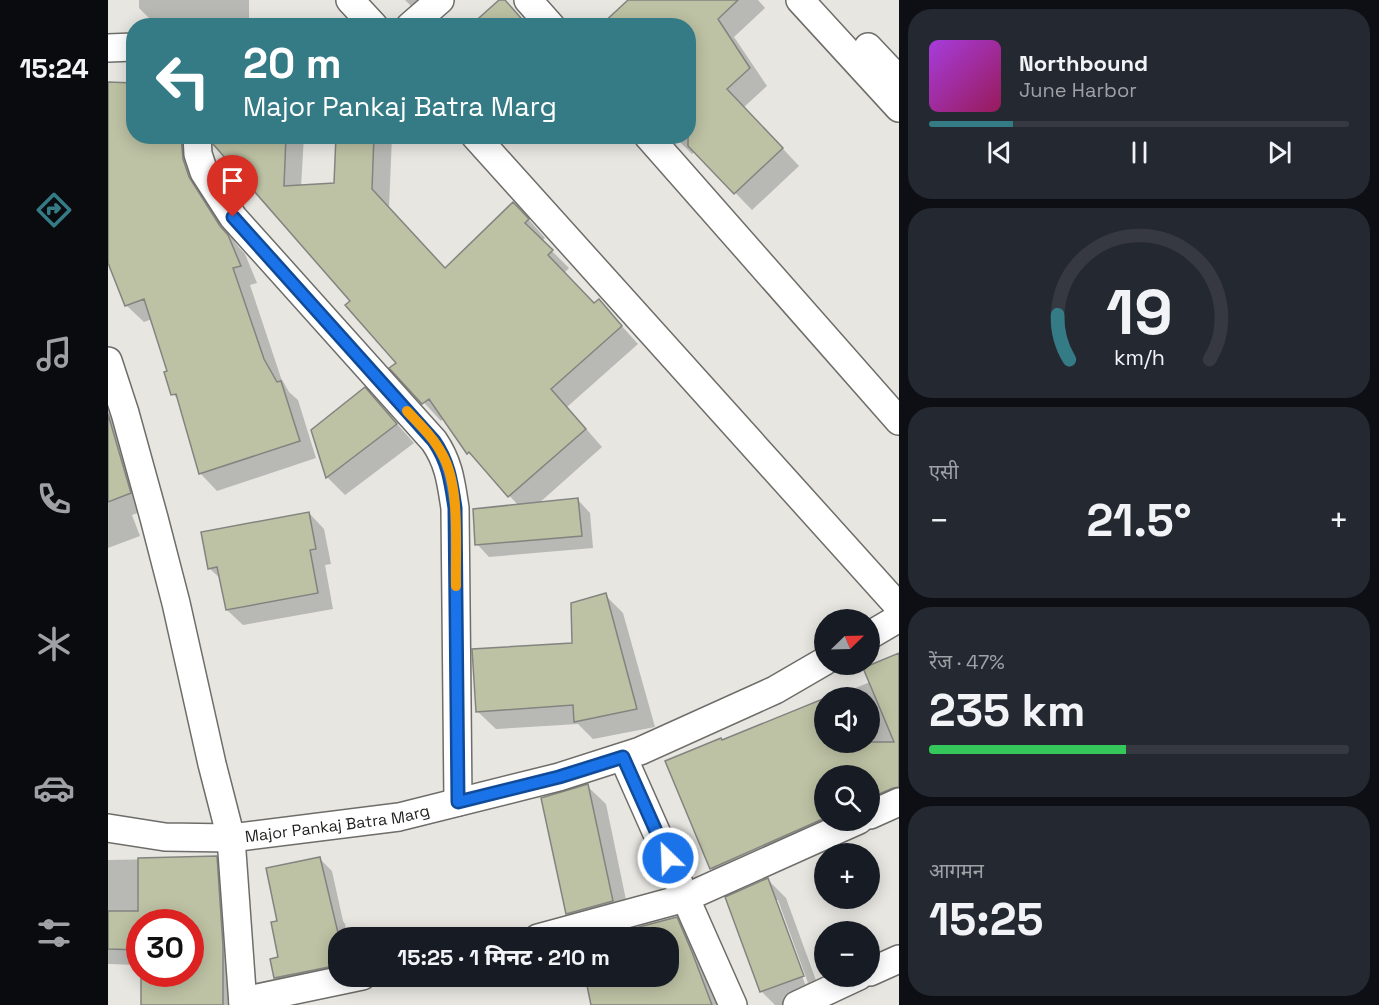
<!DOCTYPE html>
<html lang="hi">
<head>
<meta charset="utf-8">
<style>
	body { margin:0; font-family:"Space Grotesk","Noto Sans Devanagari",sans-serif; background:#242831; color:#f1f3f6; height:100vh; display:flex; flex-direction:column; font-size:22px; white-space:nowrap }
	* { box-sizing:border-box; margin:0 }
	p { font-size:20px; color:#9ea1a6 }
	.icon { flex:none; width:33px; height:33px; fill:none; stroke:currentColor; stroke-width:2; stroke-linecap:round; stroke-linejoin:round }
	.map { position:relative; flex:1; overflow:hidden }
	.details { display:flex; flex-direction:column; gap:9px; padding:9px; background:#0d0f14; width:480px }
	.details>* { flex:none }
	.top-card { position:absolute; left:18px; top:18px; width:570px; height:126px; border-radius:24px; box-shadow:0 3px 15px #0003; background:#347b86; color:#fff; overflow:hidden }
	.needle { width:39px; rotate:67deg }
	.controls { position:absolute; left:706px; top:609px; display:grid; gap:12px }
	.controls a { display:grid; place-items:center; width:66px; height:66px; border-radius:50%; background:#171b24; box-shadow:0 3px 15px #0003; font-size:30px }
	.speed { position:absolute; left:18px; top:909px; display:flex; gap:12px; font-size:30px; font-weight:700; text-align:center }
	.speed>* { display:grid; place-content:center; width:78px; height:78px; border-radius:50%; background:#171b24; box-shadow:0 3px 15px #0003; line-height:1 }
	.speed .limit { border:9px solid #d22; background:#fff; color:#111 }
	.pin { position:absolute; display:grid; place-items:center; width:51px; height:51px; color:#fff; margin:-62px -26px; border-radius:50% 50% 50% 0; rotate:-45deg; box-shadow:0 0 6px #0007 }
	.pin .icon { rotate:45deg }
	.me { position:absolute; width:66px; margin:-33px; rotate:336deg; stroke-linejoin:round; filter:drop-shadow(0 0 4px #0008) }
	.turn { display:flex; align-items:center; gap:21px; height:126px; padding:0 18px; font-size:27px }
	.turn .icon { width:78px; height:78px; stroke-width:2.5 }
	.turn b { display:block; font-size:42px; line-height:51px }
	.big { font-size:45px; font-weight:800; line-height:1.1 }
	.details .widget { flex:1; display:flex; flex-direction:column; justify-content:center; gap:9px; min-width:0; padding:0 21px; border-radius:24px; background:#242831 }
	.details .dial { align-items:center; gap:0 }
	.dial svg { height:156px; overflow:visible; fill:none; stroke:#363941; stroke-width:7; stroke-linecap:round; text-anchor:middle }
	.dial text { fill:#f1f3f6; stroke:none }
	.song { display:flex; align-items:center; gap:18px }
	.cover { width:72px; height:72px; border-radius:9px; background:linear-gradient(135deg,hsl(280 70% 55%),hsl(330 70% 35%)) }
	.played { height:6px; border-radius:3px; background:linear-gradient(90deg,#347b86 20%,#363941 20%) }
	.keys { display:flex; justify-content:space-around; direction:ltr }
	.heat { display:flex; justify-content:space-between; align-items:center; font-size:33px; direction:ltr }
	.charge { height:9px; border-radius:4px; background:linear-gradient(90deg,#34c759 47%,#363941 0) }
	.trip { position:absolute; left:220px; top:927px; width:351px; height:60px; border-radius:24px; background:#171b24; box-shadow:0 3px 15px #0003; font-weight:800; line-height:60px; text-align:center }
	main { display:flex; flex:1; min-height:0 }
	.dock { display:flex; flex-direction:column; width:108px; justify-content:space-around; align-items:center; background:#090b0e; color:#9ea1a6 }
	.dock .icon { width:42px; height:42px }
	.dock .selected { color:#347b86 }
	.dock b { font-size:27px; color:#f1f3f6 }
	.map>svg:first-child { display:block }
	.shadow { fill:#0003; fill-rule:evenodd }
	.building { fill:#bec2a4; stroke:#838480; stroke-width:1.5 }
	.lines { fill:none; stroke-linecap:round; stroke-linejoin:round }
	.minor-casing { stroke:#6e6d69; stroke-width:30 }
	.minor { stroke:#fff; stroke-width:27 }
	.route-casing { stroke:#114b97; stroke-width:15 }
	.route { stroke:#1a73e8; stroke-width:10 }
	.slow { stroke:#f59e0b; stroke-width:10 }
	.labels { text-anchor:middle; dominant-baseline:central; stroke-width:4.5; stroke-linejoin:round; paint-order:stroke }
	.street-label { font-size:16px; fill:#1e1e1c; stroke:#f4f3ee }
</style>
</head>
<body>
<main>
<nav class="dock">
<b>15:24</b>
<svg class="icon selected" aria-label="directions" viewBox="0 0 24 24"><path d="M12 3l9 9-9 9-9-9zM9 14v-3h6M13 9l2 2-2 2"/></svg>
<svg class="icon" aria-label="music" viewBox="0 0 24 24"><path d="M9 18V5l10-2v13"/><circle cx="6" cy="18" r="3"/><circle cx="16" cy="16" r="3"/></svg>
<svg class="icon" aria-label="phone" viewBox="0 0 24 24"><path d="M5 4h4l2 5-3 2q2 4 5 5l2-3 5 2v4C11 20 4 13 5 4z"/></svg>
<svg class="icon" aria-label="climate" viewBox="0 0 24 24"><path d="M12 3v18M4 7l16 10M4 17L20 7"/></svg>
<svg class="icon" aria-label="car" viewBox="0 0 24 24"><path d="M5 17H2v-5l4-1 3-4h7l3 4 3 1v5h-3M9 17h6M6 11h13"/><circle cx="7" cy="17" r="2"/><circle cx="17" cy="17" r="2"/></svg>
<svg class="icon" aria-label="filters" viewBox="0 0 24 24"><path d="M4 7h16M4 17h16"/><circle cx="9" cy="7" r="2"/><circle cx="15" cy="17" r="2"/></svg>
</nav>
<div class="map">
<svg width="791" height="1005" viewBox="0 0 791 1005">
	<rect width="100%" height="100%" fill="#e7e6e1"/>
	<!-- shadow -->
	<path class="shadow" d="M31,0h110v21l-41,1 -2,-2h-55l-12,-12z
		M297,0h34l-18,16z
		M522,0h128l7,8 -31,29 33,49 -23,21 55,59 -47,44 -57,-59 -3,3 -18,-18h14v-110z
		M0,84l26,52h62l10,60 31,49 8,9 12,29 -7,2 31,93 8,14 9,8 18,58 -99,33 -17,-18 -20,-72 -7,-7 -5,-22 -16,-53 -8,3 -18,-17 -18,-46z
		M103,136h93l-3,51 34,-2 2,-49h55l-3,72 57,61 67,-65 17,17 15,17 -3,3 27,27 -5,5 31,32 4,-4 39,43 -71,63 35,40 -64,57 40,-4 12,13 3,35 -104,9 -12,-13 42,-38 -50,-53 -25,-35 -3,3 -49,-53 6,-5 -46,-62 -138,-163z
		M0,363l38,147 -14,5 8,21 -32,12z
		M275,408l31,35 -69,52 -18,-18z
		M201,513l15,16 7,35 -6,1 8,44 -90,16 -16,-15 -5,-30 -13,-12z
		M497,595l18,18 32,114 -62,12 -15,-15 -82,5 -19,-18 97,-67z
		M791,654v157l-169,76 -18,-18 -45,-107 59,-17 99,-45v42h45v-44h-39l39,-16zM717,776h45v44h-45z
		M479,786l19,18 24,115 -44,12 -18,-18z
		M108,858l16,16 7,131h-96v-31h47v-52h-50v43l-32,-1v-104z
		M211,858l13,13 11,50 2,3 3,14h-9v38l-52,14 -12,-12 5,-20z
		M660,880l18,18 35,96 -30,11h-16l-14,-14zM667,900h3l30,83 -3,1z
		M568,918l16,17 30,70h-130l77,-29v-38h-63z"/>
	<!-- building -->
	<path class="building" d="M391,0h6l23,26h-58z
		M520,0h110l-20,19 32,49 -23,21 56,59 -49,46 -46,-48v-120h-88z
		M0,82l26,1v53h47l2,23 6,18 31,49 8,9 13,31 -8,2 31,91 13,23 4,-1 19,60 -101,33 -23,-80 -5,1 -7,-23 3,-1 -23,-72 -19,7 -17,-43z
		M105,136h73l-2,50 50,-3 2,-47h38l-2,53 73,79 68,-66 16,17 -4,4 28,27 -5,5 46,48 5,-4 23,27 -71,63 35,40 -78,68 -39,-45 -2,2 -38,-55 -7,5 -33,-36 7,-5 -51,-58 5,-4 -137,-157z
		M257,387l32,37 -71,54 -15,-48z
		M0,414l23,79 -23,9z
		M470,498l4,38 -107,9 -2,-36z
		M201,512l7,37 -6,1 8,43 -92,17 -9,-43 -9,2 -7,-37z
		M498,593l31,116 -63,13 -1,-17 -97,7 -4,-63 100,-6 -1,-40z
		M791,653v134l-6,1 -23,10v-22h-45v42l-115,51 -45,-108 56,-23 1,2 103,-42v44h69l-31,-74z
		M480,784l25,117 -47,13 -25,-116z
		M109,856l6,90v59h-82v-31h49v-52h-50v28l-32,-1v-38h30v-53z
		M212,857l19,80v28l-65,13 -4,-19 8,-2 -7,-35 6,-1 -11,-53z
		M660,878l36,98 -44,16 -35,-95z
		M569,917l15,35 20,53h-121l-6,-29h84v-38h-43l-2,-7z"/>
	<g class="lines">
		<!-- minor casing -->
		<g class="minor-casing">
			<g id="minor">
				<path d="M242,0l24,26"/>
				<path d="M420,0l23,26"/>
				<path d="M692,0l99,108"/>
				<path d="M302,26l30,-26"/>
				<path d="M760,47l31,33"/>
				<path d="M0,48l26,-1"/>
				<path d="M89,136l1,18 6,18 29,45 201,224c15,22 17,41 21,67l3,294"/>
				<path d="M367,136l424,471"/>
				<path d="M540,136l251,285"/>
				<path d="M0,361l17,52 29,105 22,85 36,161 19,74 12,167"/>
				<path d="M762,635l29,-17"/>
				<path d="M515,757l110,248"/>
				<path d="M762,815l29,-13"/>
				<path id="s1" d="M0,828l57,9 66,1 168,-21 160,-40 81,-26 135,-61 50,-29"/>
				<path d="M430,938l147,-40 174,-78"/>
				<path d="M762,972l29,-13"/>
				<path d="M135,1001l119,-25"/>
				<path d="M689,1005l62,-29"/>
			</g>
		</g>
		<!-- minor -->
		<use href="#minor" class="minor"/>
	</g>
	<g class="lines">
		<!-- route casing -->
		<g class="route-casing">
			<path id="route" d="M125,217l201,224c15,22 17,41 21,67l3,294 101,-25 64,-20 45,101"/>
		</g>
		<!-- route -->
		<use href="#route" class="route"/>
		<!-- slow -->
		<path class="slow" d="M299,411c13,14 27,27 35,43 19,33 13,94 14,132"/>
	</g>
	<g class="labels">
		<!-- street labels -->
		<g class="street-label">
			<text stroke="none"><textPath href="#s1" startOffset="231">Major Pankaj Batra Marg</textPath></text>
		</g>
	</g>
</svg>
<div class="controls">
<a><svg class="needle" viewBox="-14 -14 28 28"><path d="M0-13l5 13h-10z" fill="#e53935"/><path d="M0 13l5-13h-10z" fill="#9ea1a6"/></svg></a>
<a><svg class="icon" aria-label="sound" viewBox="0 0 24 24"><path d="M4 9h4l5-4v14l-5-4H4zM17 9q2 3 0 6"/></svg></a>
<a><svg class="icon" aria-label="search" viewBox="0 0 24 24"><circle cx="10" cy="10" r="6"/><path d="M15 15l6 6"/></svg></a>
<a>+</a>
<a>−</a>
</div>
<div class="speed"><div class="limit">30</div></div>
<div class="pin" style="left:125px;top:217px;background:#d93025"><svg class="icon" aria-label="arrive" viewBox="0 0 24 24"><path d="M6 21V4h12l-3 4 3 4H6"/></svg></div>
<svg class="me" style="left:560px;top:858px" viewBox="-20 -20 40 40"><circle r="17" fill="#1a73e8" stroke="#fff" stroke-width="3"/><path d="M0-11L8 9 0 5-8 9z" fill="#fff"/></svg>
<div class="trip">15:25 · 1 मिनट · 210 m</div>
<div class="top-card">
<div class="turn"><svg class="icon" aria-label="left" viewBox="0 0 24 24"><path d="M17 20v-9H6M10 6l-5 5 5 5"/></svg><div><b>20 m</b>Major Pankaj Batra Marg</div></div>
</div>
</div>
<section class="details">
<div class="widget">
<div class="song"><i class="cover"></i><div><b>Northbound</b><p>June Harbor</p></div></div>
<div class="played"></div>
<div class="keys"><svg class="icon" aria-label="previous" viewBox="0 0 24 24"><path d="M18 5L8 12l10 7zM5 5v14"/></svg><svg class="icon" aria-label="pause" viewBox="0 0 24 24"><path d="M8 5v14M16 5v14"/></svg><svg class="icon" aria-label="next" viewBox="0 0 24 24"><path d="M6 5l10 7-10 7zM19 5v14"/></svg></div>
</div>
<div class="widget dial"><svg viewBox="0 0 100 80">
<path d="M14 69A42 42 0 1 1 86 69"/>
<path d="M14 69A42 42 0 0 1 8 46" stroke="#347b86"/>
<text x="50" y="56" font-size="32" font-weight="700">19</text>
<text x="50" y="72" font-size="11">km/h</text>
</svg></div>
<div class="widget"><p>एसी</p>
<div class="heat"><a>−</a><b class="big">21.5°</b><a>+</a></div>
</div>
<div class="widget"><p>रेंज · 47%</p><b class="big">235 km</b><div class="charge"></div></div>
<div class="widget"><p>आगमन</p><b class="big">15:25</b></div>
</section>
</main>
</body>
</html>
